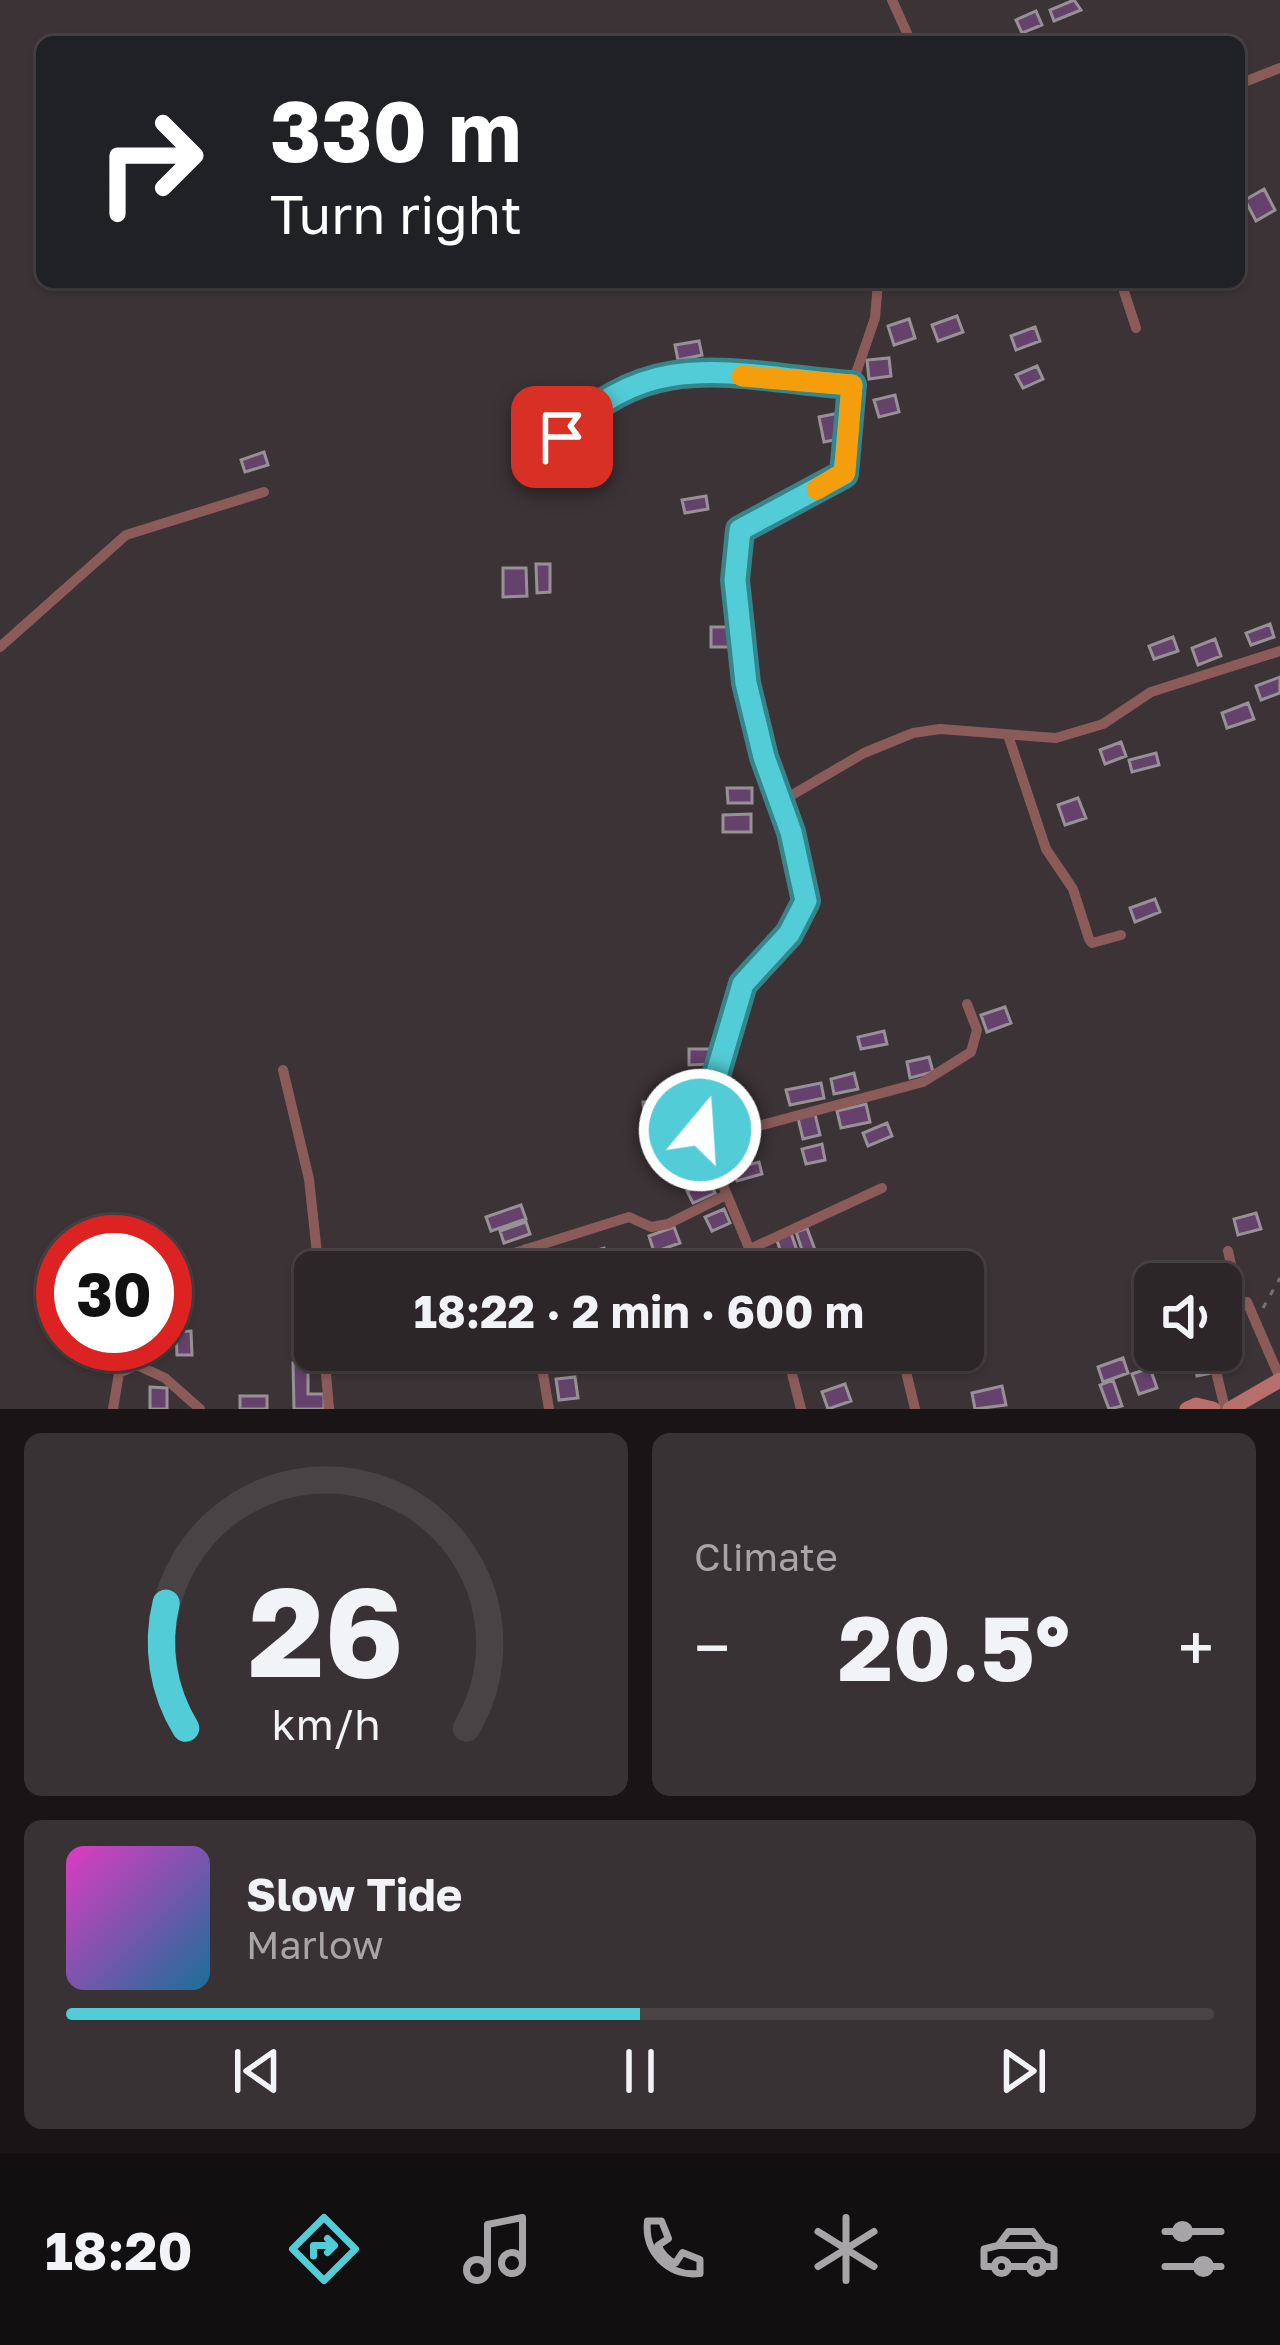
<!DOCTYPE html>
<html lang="en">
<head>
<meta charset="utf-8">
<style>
	body { margin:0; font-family:"Golos Text",sans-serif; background:#393234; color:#f1f3f6; height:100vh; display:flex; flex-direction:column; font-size:45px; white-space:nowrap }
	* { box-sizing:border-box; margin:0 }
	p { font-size:39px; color:#a7a5a8 }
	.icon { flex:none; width:66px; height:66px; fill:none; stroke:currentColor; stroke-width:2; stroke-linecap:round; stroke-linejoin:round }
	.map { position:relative; height:1409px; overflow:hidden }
	.sheet { display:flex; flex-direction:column; gap:24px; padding:24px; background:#191516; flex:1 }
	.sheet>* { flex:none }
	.top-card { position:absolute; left:36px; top:36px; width:1209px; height:252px; border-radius:18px; box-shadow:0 3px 9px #0004,0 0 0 3px #484345; background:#202124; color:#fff; overflow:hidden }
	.controls { position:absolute; left:1134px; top:1263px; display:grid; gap:24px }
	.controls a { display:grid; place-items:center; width:108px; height:108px; border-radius:18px; background:#2d2628; box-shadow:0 3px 9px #0004,0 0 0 3px #484345; font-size:60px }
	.speed { position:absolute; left:36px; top:1215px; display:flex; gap:24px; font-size:60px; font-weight:700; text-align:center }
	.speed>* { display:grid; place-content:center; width:156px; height:156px; border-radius:50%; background:#2d2628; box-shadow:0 3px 9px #0004,0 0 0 3px #484345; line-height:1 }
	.speed .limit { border:18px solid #d22; background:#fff; color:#111 }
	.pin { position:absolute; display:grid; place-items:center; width:102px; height:102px; color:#fff; margin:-51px; border-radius:24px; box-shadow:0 6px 18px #0006 }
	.me { position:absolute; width:132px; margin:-66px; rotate:18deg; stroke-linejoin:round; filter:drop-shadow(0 0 9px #0008) }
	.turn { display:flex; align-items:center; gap:42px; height:252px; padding:0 36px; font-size:54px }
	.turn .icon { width:156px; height:156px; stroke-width:2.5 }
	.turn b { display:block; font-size:84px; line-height:102px }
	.big { font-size:90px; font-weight:700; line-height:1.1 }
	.sheet .tile { flex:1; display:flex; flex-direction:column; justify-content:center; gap:18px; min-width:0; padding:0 42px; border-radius:18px; background:#393234 }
	.sheet .dial { align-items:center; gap:0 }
	.dial svg { height:312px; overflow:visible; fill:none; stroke:#484345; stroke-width:7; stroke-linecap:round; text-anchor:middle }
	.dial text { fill:#f1f3f6; stroke:none }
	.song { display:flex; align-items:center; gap:36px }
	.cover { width:144px; height:144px; border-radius:18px; background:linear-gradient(135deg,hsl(310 70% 55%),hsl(200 70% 35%)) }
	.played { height:12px; border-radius:6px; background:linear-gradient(90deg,#52ccd6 50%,#484345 50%) }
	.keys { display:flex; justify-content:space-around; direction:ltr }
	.heat { display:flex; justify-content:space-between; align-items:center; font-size:66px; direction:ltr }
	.sheet .tiles { flex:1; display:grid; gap:24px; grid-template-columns:1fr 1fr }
	.tile:last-child { grid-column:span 2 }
	.trip { position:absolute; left:294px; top:1251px; width:690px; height:120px; border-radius:18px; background:#2d2628; box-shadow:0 3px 9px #0004,0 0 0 3px #484345; font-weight:700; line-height:120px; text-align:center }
	.tabs { display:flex; height:192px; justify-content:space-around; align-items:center; background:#120f10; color:#a7a5a8 }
	.tabs .icon { width:84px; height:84px }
	.tabs .current { color:#52ccd6 }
	.tabs b { font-size:54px; color:#f1f3f6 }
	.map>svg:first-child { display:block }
	.building { fill:#65426b; stroke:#979097; stroke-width:3 }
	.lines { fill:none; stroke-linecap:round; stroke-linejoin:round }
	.path { stroke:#776f72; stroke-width:3; stroke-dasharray:6 9; stroke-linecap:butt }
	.minor { stroke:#8a5b59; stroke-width:10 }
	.secondary { stroke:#b86e6c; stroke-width:15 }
	.route-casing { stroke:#35858b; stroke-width:30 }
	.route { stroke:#52ccd6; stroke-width:21 }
	.slow { stroke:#f59e0b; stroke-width:21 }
</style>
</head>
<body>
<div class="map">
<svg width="1280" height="1409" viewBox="0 0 1280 1409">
	<rect width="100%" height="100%" fill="#3c3336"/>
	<!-- building -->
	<path class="building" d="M1074,0l7,10 -27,11 -4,-11z
		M1036,11l6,14 -20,8 -6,-13z
		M1264,189l11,21 -19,11 -11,-21z
		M957,316l6,16 -25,9 -6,-16z
		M909,319l6,19 -21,7 -6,-19z
		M1035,327l5,14 -24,9 -5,-14z
		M699,341l3,14 -24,5 -3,-15z
		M889,358l2,18 -22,3 -2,-19z
		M1037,366l6,13 -20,9 -7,-13z
		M895,395l4,17 -20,5 -5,-17z
		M839,413l5,25 -20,4 -5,-25z
		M264,452l4,13 -23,7 -4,-12z
		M706,496l2,13 -23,4 -3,-13z
		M536,564h14v28l-13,1z
		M503,568h23l1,28 -24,1z
		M1270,624l4,13 -23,8 -5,-12z
		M711,627h26v20h-26z
		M1173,637l5,14 -24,8 -5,-13z
		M1215,639l6,17 -23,9 -6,-17z
		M1280,677v16l-19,7 -5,-14z
		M1248,703l6,16 -27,9 -5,-15z
		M1121,742l5,14 -21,8 -5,-14z
		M1156,753l3,12 -27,7 -3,-12z
		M727,788h25v15h-24z
		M1078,798l8,20 -21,7 -7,-20z
		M751,814v18h-28v-17z
		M1155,899l5,13 -25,10 -5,-14z
		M1005,1007l6,16 -24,9 -6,-17z
		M884,1031l3,13 -26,5 -3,-12z
		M689,1049h22l1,15 -23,1z
		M929,1057l4,15 -23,6 -3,-16z
		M854,1073l4,16 -24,5 -3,-15z
		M821,1083l3,15 -34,7 -4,-15z
		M663,1100l1,19 -19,2 -2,-19z
		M866,1104l4,18 -29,6 -4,-17z
		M815,1114l5,21 -17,4 -5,-21z
		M887,1123l5,13 -24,10 -5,-13z
		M681,1138l13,25 -27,14 -13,-26z
		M822,1144l3,16 -19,4 -4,-15z
		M759,1162l3,12 -25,7 -4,-12z
		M708,1164l5,12 -25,12 -6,-12z
		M710,1181l5,12 -22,10 -6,-12z
		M521,1205l5,14 -35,12 -5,-14z
		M724,1209l6,14 -18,8 -7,-14z
		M1256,1213l5,16 -23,6 -4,-16z
		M526,1222l4,12 -26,9 -4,-12z
		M674,1227l6,16 -26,9 -5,-16z
		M807,1228l11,30 -12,4 -10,-30z
		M791,1233l12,35 -15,4 -12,-34z
		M604,1248l4,14 -28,8 -4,-14z
		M1234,1325l6,28 -16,4 -3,-29z
		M191,1331l1,24h-15l-1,-23z
		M1191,1350h14l6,23 -14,3z
		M1123,1358l5,15 -25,9 -5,-15z
		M293,1363h15v31h16v15h-30z
		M1150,1368l7,20 -18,6 -7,-20z
		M575,1377l3,21 -19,2 -3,-21z
		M1113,1380l9,26 -13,3 -9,-24z
		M845,1384l6,17 -23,8 -6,-17z
		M1002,1386l4,19 -31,4 -3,-16z
		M150,1387l17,1v21h-17z
		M240,1396h27v13h-27z"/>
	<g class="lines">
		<!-- path -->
		<path class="path" d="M1263,1308l17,-30"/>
		<!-- minor -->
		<path class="minor" d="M892,0l19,42
			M1239,84l41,-16
			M1121,282l15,46
			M562,437c90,-94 175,-60 290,-52
			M0,647l126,-112 138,-43
			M1008,735l38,114 27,40 16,50 3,4 29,-8
			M780,802l84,-49 49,-20 27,-4 116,9 47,-14 48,-32 129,-41
			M283,1070l26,109 10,93
			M702,1141l221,-59 48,-30 6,-22 -10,-26
			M526,1249l3,23
			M750,1249l132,-61
			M1228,1251l12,53
			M454,1272l175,-55 22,10 17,-3 58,-29
			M759,1272l-59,-142 43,-146 46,-50 17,-33 -15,-69 -27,-75 -18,-74 -11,-103 4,-43 15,-18 91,-47 7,-87 23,-67 3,-36
			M1221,1326l26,-24 33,76
			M324,1350l5,59
			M539,1350l10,59
			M786,1350l15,59
			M1211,1350l14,59
			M903,1359l12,50
			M113,1409l6,-36 18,-8 28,13 35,31"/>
		<!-- secondary -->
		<path class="secondary" d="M1187,1409l9,-4 17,4
			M1230,1409l50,-29"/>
	</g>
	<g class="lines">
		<!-- route casing -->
		<g class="route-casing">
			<path id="route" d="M562,437c89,-94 176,-60 290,-52l-8,89 -104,56 -5,50 11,103 18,74 27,75 15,69 -17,33 -46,50 -43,146"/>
		</g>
		<!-- route -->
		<use href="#route" class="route"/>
		<!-- slow -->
		<path class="slow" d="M742,376l110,9 -7,87 -28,17"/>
	</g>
</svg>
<div class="controls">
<a><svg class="icon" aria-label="sound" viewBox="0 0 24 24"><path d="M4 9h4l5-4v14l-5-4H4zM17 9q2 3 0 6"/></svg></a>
</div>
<div class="speed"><div class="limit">30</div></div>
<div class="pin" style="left:562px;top:437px;background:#d93025"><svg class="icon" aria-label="arrive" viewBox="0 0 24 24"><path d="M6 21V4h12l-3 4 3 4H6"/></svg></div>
<svg class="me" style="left:700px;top:1130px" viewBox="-20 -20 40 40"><circle r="17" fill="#52ccd6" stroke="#fff" stroke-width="3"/><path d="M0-11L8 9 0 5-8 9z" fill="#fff"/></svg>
<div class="trip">18:22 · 2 min · 600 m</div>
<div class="top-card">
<div class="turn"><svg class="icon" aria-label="right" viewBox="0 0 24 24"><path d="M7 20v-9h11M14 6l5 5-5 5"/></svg><div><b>330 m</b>Turn right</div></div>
</div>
</div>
<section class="sheet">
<div class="tiles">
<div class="tile dial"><svg viewBox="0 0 100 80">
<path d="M14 69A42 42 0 1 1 86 69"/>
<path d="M14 69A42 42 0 0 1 9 37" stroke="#52ccd6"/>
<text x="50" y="56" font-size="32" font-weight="700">26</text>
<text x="50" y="72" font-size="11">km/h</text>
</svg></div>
<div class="tile"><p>Climate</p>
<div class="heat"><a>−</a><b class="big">20.5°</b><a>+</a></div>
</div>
<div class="tile">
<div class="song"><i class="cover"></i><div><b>Slow Tide</b><p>Marlow</p></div></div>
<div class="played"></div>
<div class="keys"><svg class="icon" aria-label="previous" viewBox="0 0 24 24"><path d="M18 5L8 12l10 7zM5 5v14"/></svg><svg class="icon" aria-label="pause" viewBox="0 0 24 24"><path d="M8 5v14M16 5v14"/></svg><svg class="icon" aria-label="next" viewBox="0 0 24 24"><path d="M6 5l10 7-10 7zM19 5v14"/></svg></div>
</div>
</div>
</section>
<nav class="tabs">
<b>18:20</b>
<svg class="icon current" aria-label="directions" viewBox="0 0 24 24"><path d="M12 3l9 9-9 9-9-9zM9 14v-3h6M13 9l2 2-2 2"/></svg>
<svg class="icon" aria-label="music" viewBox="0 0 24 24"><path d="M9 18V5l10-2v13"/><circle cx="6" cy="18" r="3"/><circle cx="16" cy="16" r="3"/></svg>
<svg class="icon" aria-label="phone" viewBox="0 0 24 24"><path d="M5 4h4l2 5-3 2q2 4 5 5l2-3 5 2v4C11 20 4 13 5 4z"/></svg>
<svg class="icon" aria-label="climate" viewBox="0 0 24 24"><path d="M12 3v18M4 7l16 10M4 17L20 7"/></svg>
<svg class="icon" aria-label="car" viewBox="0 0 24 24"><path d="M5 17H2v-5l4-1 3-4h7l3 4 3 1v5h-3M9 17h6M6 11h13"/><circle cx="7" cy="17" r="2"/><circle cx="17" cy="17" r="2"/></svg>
<svg class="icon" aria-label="filters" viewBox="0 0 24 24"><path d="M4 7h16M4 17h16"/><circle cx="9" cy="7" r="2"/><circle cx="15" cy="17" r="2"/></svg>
</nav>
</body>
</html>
